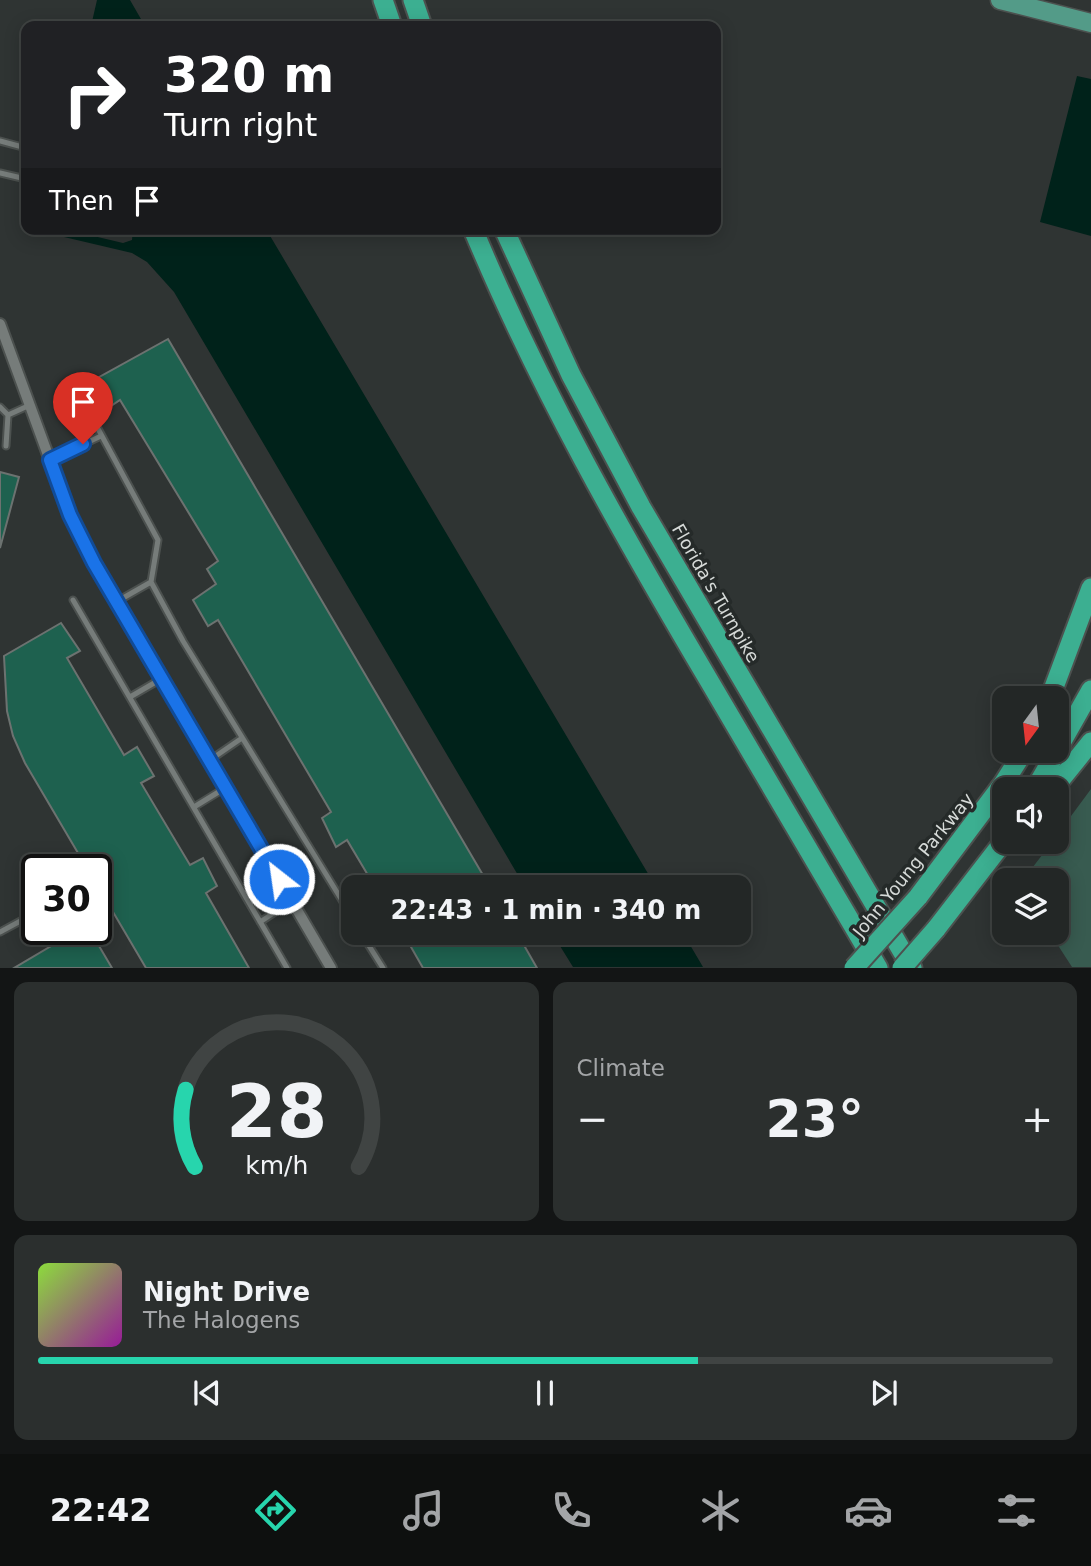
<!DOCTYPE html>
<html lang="en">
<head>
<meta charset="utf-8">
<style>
	body { margin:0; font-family:"DejaVu Sans",sans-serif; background:#2b2f2e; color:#f1f3f6; height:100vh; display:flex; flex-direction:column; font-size:26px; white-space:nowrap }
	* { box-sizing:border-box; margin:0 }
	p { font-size:23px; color:#a3a5a7 }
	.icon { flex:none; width:38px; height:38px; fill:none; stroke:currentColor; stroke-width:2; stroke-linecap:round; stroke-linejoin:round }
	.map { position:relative; height:968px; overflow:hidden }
	.sheet { display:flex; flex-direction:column; gap:14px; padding:14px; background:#131515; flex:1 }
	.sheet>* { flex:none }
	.banner { position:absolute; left:21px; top:21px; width:700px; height:214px; border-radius:14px; box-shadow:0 4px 18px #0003,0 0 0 2px #404443; background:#202124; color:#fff; overflow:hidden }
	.needle { width:46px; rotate:195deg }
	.tools { position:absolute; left:992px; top:686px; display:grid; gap:14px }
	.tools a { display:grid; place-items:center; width:77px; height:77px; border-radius:14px; background:#232726; box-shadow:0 4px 18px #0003,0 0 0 2px #404443; font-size:35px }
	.speed { position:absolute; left:21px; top:854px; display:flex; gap:14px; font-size:35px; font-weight:700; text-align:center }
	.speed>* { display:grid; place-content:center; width:91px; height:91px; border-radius:50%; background:#232726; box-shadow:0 4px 18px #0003,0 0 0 2px #404443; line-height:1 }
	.speed .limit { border:4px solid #111; border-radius:10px; background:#fff; color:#111 }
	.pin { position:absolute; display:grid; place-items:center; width:60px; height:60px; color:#fff; margin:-72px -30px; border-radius:50% 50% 50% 0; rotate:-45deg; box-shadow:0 0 7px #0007 }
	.pin .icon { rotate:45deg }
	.me { position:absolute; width:77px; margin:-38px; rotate:330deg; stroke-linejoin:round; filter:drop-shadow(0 0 5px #0008) }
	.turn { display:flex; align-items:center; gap:24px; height:147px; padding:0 28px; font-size:32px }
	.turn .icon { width:91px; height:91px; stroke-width:2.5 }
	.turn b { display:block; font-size:49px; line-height:60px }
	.then { display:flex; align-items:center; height:66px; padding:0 28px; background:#0003; gap:14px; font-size:26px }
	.big { font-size:52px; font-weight:700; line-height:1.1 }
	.sheet .card { flex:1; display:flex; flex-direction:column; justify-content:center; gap:10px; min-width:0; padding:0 24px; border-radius:14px; background:#2b2f2e }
	.sheet .dial { align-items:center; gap:0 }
	.dial svg { height:182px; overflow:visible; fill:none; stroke:#404443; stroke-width:7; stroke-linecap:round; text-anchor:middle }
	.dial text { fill:#f1f3f6; stroke:none }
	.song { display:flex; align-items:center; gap:21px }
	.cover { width:84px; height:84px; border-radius:10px; background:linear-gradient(135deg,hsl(90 70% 55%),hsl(300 70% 35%)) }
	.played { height:7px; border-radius:4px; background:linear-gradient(90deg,#27d5ad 65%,#404443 65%) }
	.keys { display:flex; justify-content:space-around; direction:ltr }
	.heat { display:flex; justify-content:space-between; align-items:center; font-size:38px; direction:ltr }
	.sheet .tiles { flex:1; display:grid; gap:14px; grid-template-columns:1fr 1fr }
	.card:last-child { grid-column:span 2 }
	.trip { position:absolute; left:341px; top:875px; width:410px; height:70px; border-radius:14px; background:#232726; box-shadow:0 4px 18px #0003,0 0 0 2px #404443; font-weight:700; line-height:70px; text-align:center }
	.dock { display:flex; height:112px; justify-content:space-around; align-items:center; background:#0e100f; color:#a3a5a7 }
	.dock .icon { width:49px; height:49px }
	.dock .on { color:#27d5ad }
	.dock b { font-size:32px; color:#f1f3f6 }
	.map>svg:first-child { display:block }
	.green { fill:#385b50 }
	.water { fill:#00221a }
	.building { fill:#1e614f; stroke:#6c7270; stroke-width:2 }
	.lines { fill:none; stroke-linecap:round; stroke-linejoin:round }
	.lane-casing { stroke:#4c514f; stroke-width:9 }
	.street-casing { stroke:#4c514f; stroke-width:14 }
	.primary-casing { stroke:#4c514f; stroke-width:21 }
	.highway-casing { stroke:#4c514f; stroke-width:23 }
	.lane { stroke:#767c7a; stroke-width:5 }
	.street { stroke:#767c7a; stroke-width:10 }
	.primary { stroke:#539b88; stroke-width:18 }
	.highway { stroke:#3caf91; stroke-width:19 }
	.highway-bridge-casing { stroke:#4c514f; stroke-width:23; stroke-linecap:butt }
	.highway-bridge { stroke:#3caf91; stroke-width:19 }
	.route-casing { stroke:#114b97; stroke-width:18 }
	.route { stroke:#1a73e8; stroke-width:12 }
	.labels { text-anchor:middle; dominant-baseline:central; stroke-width:7; stroke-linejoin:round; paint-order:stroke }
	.street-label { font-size:18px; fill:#d6dad8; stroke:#252a29 }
</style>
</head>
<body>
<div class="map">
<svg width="1091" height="968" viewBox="0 0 1091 968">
	<rect width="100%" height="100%" fill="#2f3433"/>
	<!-- green -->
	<path class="green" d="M1091,789v178h-19l-22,-34h7v-53h-34l29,-38h5v-7z"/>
	<!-- water -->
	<path class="water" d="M97,0h33l15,26h-54z
		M1077,76l14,3v157l-51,-14z
		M30,229h34l59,14 9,-3 1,-11h133l390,658h-131l-351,-595 -27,-30 -15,-9z
		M552,933h131l20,34h-130z"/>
	<!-- building -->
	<path class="building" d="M168,339l322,548h-115l-28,-47 -11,7 -14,-29 9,-6 -113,-192 -10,6 -15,-26 23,-16 -9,-15 11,-8 -98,-161 -12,8 -14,-28z
		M0,472l19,5 -19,71z
		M61,623l19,28 -13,7 57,97 13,-8 17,29 -13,7 49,82 13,-7 14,28 -11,7 43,75h-103l-50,-85v-13h-8l-63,-107 -12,-27 -6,-25 -3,-55z
		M80,929h9l23,39h-98z
		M403,933h114l20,35h-114z"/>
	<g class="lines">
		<!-- lane casing -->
		<g class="lane-casing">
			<path id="lane" d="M0,141l26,7
				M0,173l26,6
				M82,399l76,141 -7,42
				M0,407l8,8 22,-10
				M6,446l2,-31
				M50,460l51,-24
				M73,600l214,368
				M116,602l35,-20 32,59 171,279
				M130,697l31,-18
				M210,760l32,-22
				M194,807l31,-19
				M260,922l32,-21
				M0,932l26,-14
				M361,933l22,35"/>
		</g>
		<!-- street casing -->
		<g class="street-casing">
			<path id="street" d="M0,324l70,191 16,34 245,419"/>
		</g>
		<!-- primary casing -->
		<g class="primary-casing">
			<path id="primary" d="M1000,0l91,23"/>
		</g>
		<!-- highway casing -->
		<g class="highway-casing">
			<path id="highway" d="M383,0l9,26
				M413,0l9,26
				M473,229c66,159 151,308 238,455 56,95 111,189 167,284
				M504,229l67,146 70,132 271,461
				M1050,698l41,-110
				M1057,750l34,-60
				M1035,789l22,-38
				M1053,789l38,-47
				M918,897l85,-113 21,-33
				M936,929l68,-88"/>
		</g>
		<!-- lane -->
		<use href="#lane" class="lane"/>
		<!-- street -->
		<use href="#street" class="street"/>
		<!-- primary -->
		<use href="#primary" class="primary"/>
		<!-- highway -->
		<use href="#highway" class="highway"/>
		<!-- highway-bridge casing -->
		<g class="highway-bridge-casing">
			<path id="highway-bridge" d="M854,968l64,-71
				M902,968l34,-39"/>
		</g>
		<!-- highway-bridge -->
		<use href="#highway-bridge" class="highway-bridge"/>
	</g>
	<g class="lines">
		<!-- route casing -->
		<g class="route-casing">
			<path id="route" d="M83,444l-33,16 20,55 24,48 185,316"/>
		</g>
		<!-- route -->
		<use href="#route" class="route"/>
	</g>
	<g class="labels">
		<!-- street labels -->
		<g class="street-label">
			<text transform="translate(716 593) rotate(60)">Florida's Turnpike</text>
			<text transform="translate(913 865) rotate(-51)">John Young Parkway</text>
		</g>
	</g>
</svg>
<div class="tools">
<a><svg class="needle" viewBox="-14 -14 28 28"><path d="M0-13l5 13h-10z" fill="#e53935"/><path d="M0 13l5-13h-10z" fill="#a3a5a7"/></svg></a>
<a><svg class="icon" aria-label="sound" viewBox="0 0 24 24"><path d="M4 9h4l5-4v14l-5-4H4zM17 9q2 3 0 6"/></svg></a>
<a><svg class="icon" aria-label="layers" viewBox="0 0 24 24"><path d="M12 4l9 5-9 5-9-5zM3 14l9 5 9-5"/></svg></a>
</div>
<div class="speed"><div class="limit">30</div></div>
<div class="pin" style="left:83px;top:444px;background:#d93025"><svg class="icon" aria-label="arrive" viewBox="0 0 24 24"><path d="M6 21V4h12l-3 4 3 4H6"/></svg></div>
<svg class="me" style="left:279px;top:879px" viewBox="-20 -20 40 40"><circle r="17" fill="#1a73e8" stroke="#fff" stroke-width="3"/><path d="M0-11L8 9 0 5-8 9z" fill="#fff"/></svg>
<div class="trip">22:43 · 1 min · 340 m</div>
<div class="banner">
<div class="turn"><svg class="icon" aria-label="right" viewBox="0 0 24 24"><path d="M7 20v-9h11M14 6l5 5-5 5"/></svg><div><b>320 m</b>Turn right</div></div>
<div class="then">Then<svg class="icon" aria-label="arrive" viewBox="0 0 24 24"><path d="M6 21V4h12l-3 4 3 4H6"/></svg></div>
</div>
</div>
<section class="sheet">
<div class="tiles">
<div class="card dial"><svg viewBox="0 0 100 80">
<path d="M14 69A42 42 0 1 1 86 69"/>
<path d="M14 69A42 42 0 0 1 10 35" stroke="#27d5ad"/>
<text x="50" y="56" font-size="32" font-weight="700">28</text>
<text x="50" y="72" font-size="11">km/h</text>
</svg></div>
<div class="card"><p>Climate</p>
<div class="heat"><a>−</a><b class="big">23°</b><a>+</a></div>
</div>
<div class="card">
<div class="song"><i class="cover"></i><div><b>Night Drive</b><p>The Halogens</p></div></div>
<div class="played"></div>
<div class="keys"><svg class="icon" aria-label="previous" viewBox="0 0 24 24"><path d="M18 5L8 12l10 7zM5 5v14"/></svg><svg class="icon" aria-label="pause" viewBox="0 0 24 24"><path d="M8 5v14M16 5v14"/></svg><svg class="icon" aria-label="next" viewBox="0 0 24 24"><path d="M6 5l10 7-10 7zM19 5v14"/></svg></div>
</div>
</div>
</section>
<nav class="dock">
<b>22:42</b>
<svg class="icon on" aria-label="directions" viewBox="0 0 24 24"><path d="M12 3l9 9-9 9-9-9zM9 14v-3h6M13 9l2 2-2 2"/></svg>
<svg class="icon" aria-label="music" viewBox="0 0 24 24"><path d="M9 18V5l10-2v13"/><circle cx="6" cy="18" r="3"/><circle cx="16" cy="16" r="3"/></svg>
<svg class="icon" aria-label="phone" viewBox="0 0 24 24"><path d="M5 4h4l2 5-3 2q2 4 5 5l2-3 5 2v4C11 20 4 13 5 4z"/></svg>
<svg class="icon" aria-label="climate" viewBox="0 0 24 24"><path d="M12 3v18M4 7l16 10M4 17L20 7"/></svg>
<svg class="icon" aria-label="car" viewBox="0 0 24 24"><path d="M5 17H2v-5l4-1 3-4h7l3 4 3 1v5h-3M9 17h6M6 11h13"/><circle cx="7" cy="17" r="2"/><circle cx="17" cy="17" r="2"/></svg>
<svg class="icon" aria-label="filters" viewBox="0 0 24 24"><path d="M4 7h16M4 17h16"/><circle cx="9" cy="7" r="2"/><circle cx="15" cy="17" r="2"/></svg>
</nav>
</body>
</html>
